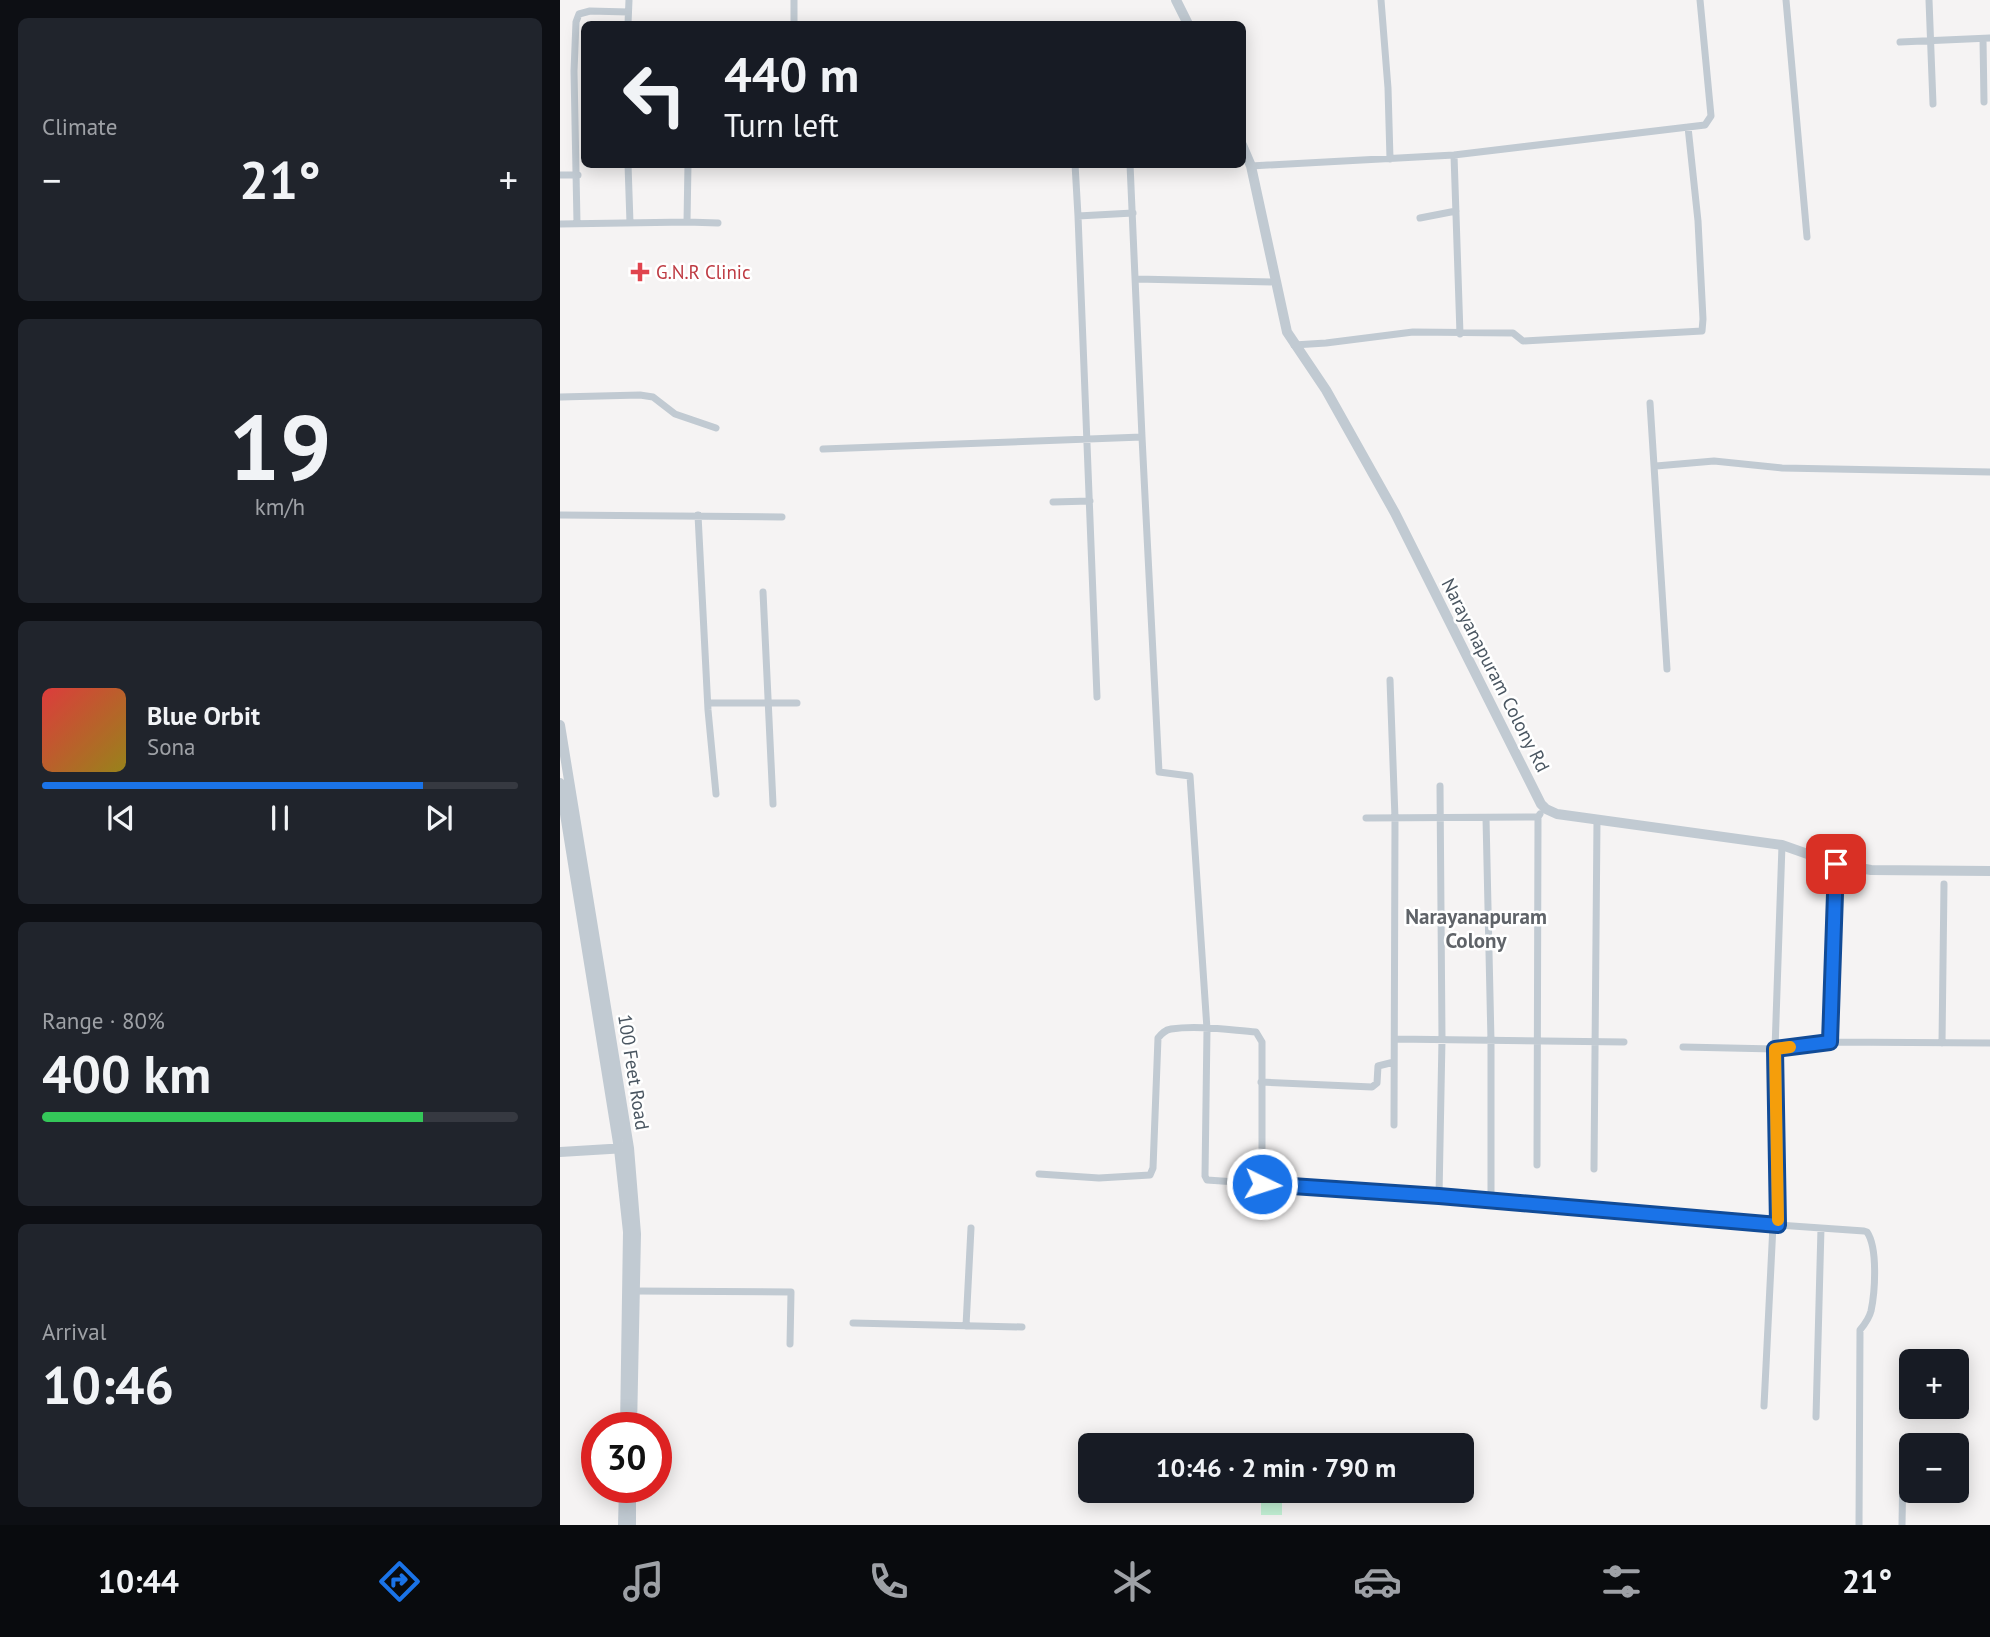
<!DOCTYPE html>
<html lang="en">
<head>
<meta charset="utf-8">
<style>
	body { margin:0; font-family:"PT Sans",sans-serif; background:#20242c; color:#f1f3f6; height:100vh; display:flex; flex-direction:column; font-size:26px; white-space:nowrap }
	* { box-sizing:border-box; margin:0 }
	p { font-size:23px; color:#9ea1a6 }
	.icon { flex:none; width:38px; height:38px; fill:none; stroke:currentColor; stroke-width:2; stroke-linecap:round; stroke-linejoin:round }
	.map { position:relative; flex:1; overflow:hidden }
	.drawer { display:flex; flex-direction:column; gap:18px; padding:18px; background:#0d0f14; width:560px }
	.drawer>* { flex:none }
	.top-card { position:absolute; left:21px; top:21px; width:665px; height:147px; border-radius:10px; box-shadow:0 4px 18px #0003; background:#171b24; color:#f1f3f6; overflow:hidden }
	.fabs { position:absolute; left:1339px; top:1349px; display:grid; gap:14px }
	.fabs a { display:grid; place-items:center; width:70px; height:70px; border-radius:10px; background:#171b24; box-shadow:0 4px 18px #0003; font-size:35px }
	.speed { position:absolute; left:21px; top:1412px; display:flex; gap:14px; font-size:35px; font-weight:700; text-align:center }
	.speed>* { display:grid; place-content:center; width:91px; height:91px; border-radius:50%; background:#171b24; box-shadow:0 4px 18px #0003; line-height:1 }
	.speed .limit { border:10px solid #d22; background:#fff; color:#111 }
	.pin { position:absolute; display:grid; place-items:center; width:60px; height:60px; color:#fff; margin:-30px; border-radius:14px; box-shadow:0 4px 10px #0006 }
	.me { position:absolute; width:77px; margin:-38px; rotate:94deg; stroke-linejoin:round; filter:drop-shadow(0 0 5px #0008) }
	.turn { display:flex; align-items:center; gap:24px; height:147px; padding:0 28px; font-size:32px }
	.turn .icon { width:91px; height:91px; stroke-width:2.5 }
	.turn b { display:block; font-size:49px; line-height:60px }
	.big { font-size:52px; font-weight:800; line-height:1.1 }
	.drawer .tile { flex:1; display:flex; flex-direction:column; justify-content:center; gap:10px; min-width:0; padding:0 24px; border-radius:10px; background:#20242c }
	.drawer .dial { align-items:center; gap:0 }
	.dial b { font-size:91px; line-height:1 }
	.song { display:flex; align-items:center; gap:21px }
	.cover { width:84px; height:84px; border-radius:10px; background:linear-gradient(135deg,hsl(0 70% 55%),hsl(50 70% 35%)) }
	.played { height:7px; border-radius:4px; background:linear-gradient(90deg,#1a73e8 80%,#363941 80%) }
	.keys { display:flex; justify-content:space-around; direction:ltr }
	.heat { display:flex; justify-content:space-between; align-items:center; font-size:38px; direction:ltr }
	.charge { height:10px; border-radius:5px; background:linear-gradient(90deg,#34c759 80%,#363941 0) }
	.trip { position:absolute; left:518px; top:1433px; width:396px; height:70px; border-radius:10px; background:#171b24; box-shadow:0 4px 18px #0003; font-weight:800; line-height:70px; text-align:center }
	.menu { display:flex; height:112px; justify-content:space-around; align-items:center; background:#090b0e; color:#9ea1a6 }
	.menu .icon { width:49px; height:49px }
	.menu .on { color:#1a73e8 }
	.menu b { font-size:32px; color:#f1f3f6 }
	main { display:flex; flex:1; min-height:0 }
	.map>svg:first-child { display:block }
	.green { fill:#c3f1d5 }
	.water { fill:#90daee }
	.lines { fill:none; stroke-linecap:round; stroke-linejoin:round }
	.minor { stroke:#c1cad2; stroke-width:7 }
	.tertiary { stroke:#c1cad2; stroke-width:10 }
	.route-casing { stroke:#114b97; stroke-width:18 }
	.route { stroke:#1a73e8; stroke-width:12 }
	.slow { stroke:#f59e0b; stroke-width:12 }
	.health-dot { fill:#e0444e; stroke:#fff; stroke-width:2.5 }
	.labels { text-anchor:middle; dominant-baseline:central; stroke-width:5; stroke-linejoin:round; paint-order:stroke }
	.health-label { font-size:19px; fill:#be3a42; stroke:#fff; text-anchor:start }
	.street-label { font-size:19px; fill:#4a5661; stroke:#fff }
	.neighbourhood-label { font-size:21px; font-weight:bold; fill:#5f6368; stroke:#fff }
</style>
</head>
<body>
<main>
<section class="drawer">
<div class="tile"><p>Climate</p>
<div class="heat"><a>−</a><b class="big">21°</b><a>+</a></div>
</div>
<div class="tile dial"><b>19</b><p>km/h</p></div>
<div class="tile">
<div class="song"><i class="cover"></i><div><b>Blue Orbit</b><p>Sona</p></div></div>
<div class="played"></div>
<div class="keys"><svg class="icon" aria-label="previous" viewBox="0 0 24 24"><path d="M18 5L8 12l10 7zM5 5v14"/></svg><svg class="icon" aria-label="pause" viewBox="0 0 24 24"><path d="M8 5v14M16 5v14"/></svg><svg class="icon" aria-label="next" viewBox="0 0 24 24"><path d="M6 5l10 7-10 7zM19 5v14"/></svg></div>
</div>
<div class="tile"><p>Range · 80%</p><b class="big">400 km</b><div class="charge"></div></div>
<div class="tile"><p>Arrival</p><b class="big">10:46</b></div>
</section>
<div class="map">
<svg width="1430" height="1525" viewBox="0 0 1430 1525">
	<rect width="100%" height="100%" fill="#f5f3f3"/>
	<!-- green -->
	<path class="green" d="M701,1491h21v24h-21z"/>
	<!-- water -->
	<path class="water" d="M725,1491h53v2l-10,1v5h-8l-1,-5h-34z"/>
	<g class="lines">
		<!-- minor -->
		<path class="minor" d="M821,0l7,88 2,71
			M1226,0l21,237
			M1369,0l4,104
			M68,24l1,-24
			M234,24v-24
			M1423,39l1,63
			M1340,42l90,-4
			M894,155l6,179
			M68,164l2,59
			M515,164l3,52
			M570,164l12,273
			M691,166l203,-11 251,-30 6,-9 -11,-116
			M0,175h18
			M860,218l36,-7
			M127,222l31,1
			M17,223l-3,-152 2,-49 3,-8 11,-3 38,1
			M0,224l127,-2 1,-58
			M576,279l140,3
			M734,345l32,-2 87,-11 100,1 10,8 179,-10 1,-12 -5,-98 -10,-94
			M0,397l80,-2 13,2 22,17 41,14
			M1090,403l17,266
			M263,449l319,-12 17,335 31,4 17,253 -2,147 2,4 232,16 339,29 -3,-176 7,-204
			M1096,466l58,-5 68,7 208,4
			M493,502l37,-1
			M0,515l222,2
			M138,515l10,195 8,84
			M203,592l10,212
			M830,680l5,138 -1,307
			M537,697l-19,-481 55,-3
			M148,703h89
			M806,818l172,-1 2,-3
			M926,818l5,223v159
			M835,1039l229,3
			M1270,1042l6,-178
			M1382,1043l2,-159
			M1123,1047l92,2 55,-7 160,1
			M701,1082l111,5 5,-4 1,-17 16,-4
			M977,1165l1,-348
			M1034,1169l3,-349
			M479,1174l60,4 51,-3 3,-7 5,-130c4,-5 7,-8 13,-9 27,-4 58,1 85,3l6,10v142
			M879,1196l3,-157 -2,-253
			M1218,1225l86,6 3,1c11,16 8,60 4,79 -2,8 -6,13 -11,19l-1,195
			M75,1291l156,1 -1,52
			M293,1323l169,4
			M406,1326l5,-98
			M1204,1406l9,-181
			M1256,1417l5,-189
			M1342,1525l1,-58"/>
		<!-- tertiary -->
		<path class="tertiary" d="M616,0l12,24
			M682,145l9,21 36,166 39,58 69,123 146,291 5,5 11,5 225,31 54,19 35,6 119,1
			M0,725l69,423 7,86 -4,194
			M0,783l59,366 9,83 -3,196
			M0,1152l66,-4
			M63,1525l1,-37
			M71,1525v-37"/>
	</g>
	<g class="lines">
		<!-- route casing -->
		<g class="route-casing">
			<path id="route" d="M702,1184l177,12 339,29 -3,-176 55,-7 6,-178"/>
		</g>
		<!-- route -->
		<use href="#route" class="route"/>
		<!-- slow -->
		<path class="slow" d="M1218,1220l-3,-171 15,-2"/>
	</g>
	<!-- markers -->
	<path class="health-dot" d="M76.5 261.5h7v7h7v7h-7v7h-7v-7h-7v-7h7z"/>
	<g class="labels">
		<!-- health labels -->
		<g class="health-label">
			<text x="96" y="272">G.N.R Clinic</text>
		</g>
		<!-- street labels -->
		<g class="street-label">
			<text transform="translate(936 675) rotate(63)">Narayanapuram Colony Rd</text>
			<text transform="translate(74 1072) rotate(81)">100 Feet Road</text>
		</g>
		<!-- neighbourhood labels -->
		<g class="neighbourhood-label">
			<text x="916" y="916">Narayanapuram<tspan x="916" dy="24">Colony</tspan></text>
		</g>
	</g>
</svg>
<div class="fabs">
<a>+</a>
<a>−</a>
</div>
<div class="speed"><div class="limit">30</div></div>
<div class="pin" style="left:1276px;top:864px;background:#d93025"><svg class="icon" aria-label="arrive" viewBox="0 0 24 24"><path d="M6 21V4h12l-3 4 3 4H6"/></svg></div>
<svg class="me" style="left:702px;top:1184px" viewBox="-20 -20 40 40"><circle r="17" fill="#1a73e8" stroke="#fff" stroke-width="3"/><path d="M0-11L8 9 0 5-8 9z" fill="#fff"/></svg>
<div class="trip">10:46 · 2 min · 790 m</div>
<div class="top-card">
<div class="turn"><svg class="icon" aria-label="left" viewBox="0 0 24 24"><path d="M17 20v-9H6M10 6l-5 5 5 5"/></svg><div><b>440 m</b>Turn left</div></div>
</div>
</div>
</main>
<nav class="menu">
<b>10:44</b>
<svg class="icon on" aria-label="directions" viewBox="0 0 24 24"><path d="M12 3l9 9-9 9-9-9zM9 14v-3h6M13 9l2 2-2 2"/></svg>
<svg class="icon" aria-label="music" viewBox="0 0 24 24"><path d="M9 18V5l10-2v13"/><circle cx="6" cy="18" r="3"/><circle cx="16" cy="16" r="3"/></svg>
<svg class="icon" aria-label="phone" viewBox="0 0 24 24"><path d="M5 4h4l2 5-3 2q2 4 5 5l2-3 5 2v4C11 20 4 13 5 4z"/></svg>
<svg class="icon" aria-label="climate" viewBox="0 0 24 24"><path d="M12 3v18M4 7l16 10M4 17L20 7"/></svg>
<svg class="icon" aria-label="car" viewBox="0 0 24 24"><path d="M5 17H2v-5l4-1 3-4h7l3 4 3 1v5h-3M9 17h6M6 11h13"/><circle cx="7" cy="17" r="2"/><circle cx="17" cy="17" r="2"/></svg>
<svg class="icon" aria-label="filters" viewBox="0 0 24 24"><path d="M4 7h16M4 17h16"/><circle cx="9" cy="7" r="2"/><circle cx="15" cy="17" r="2"/></svg>
<b>21°</b>
</nav>
</body>
</html>
